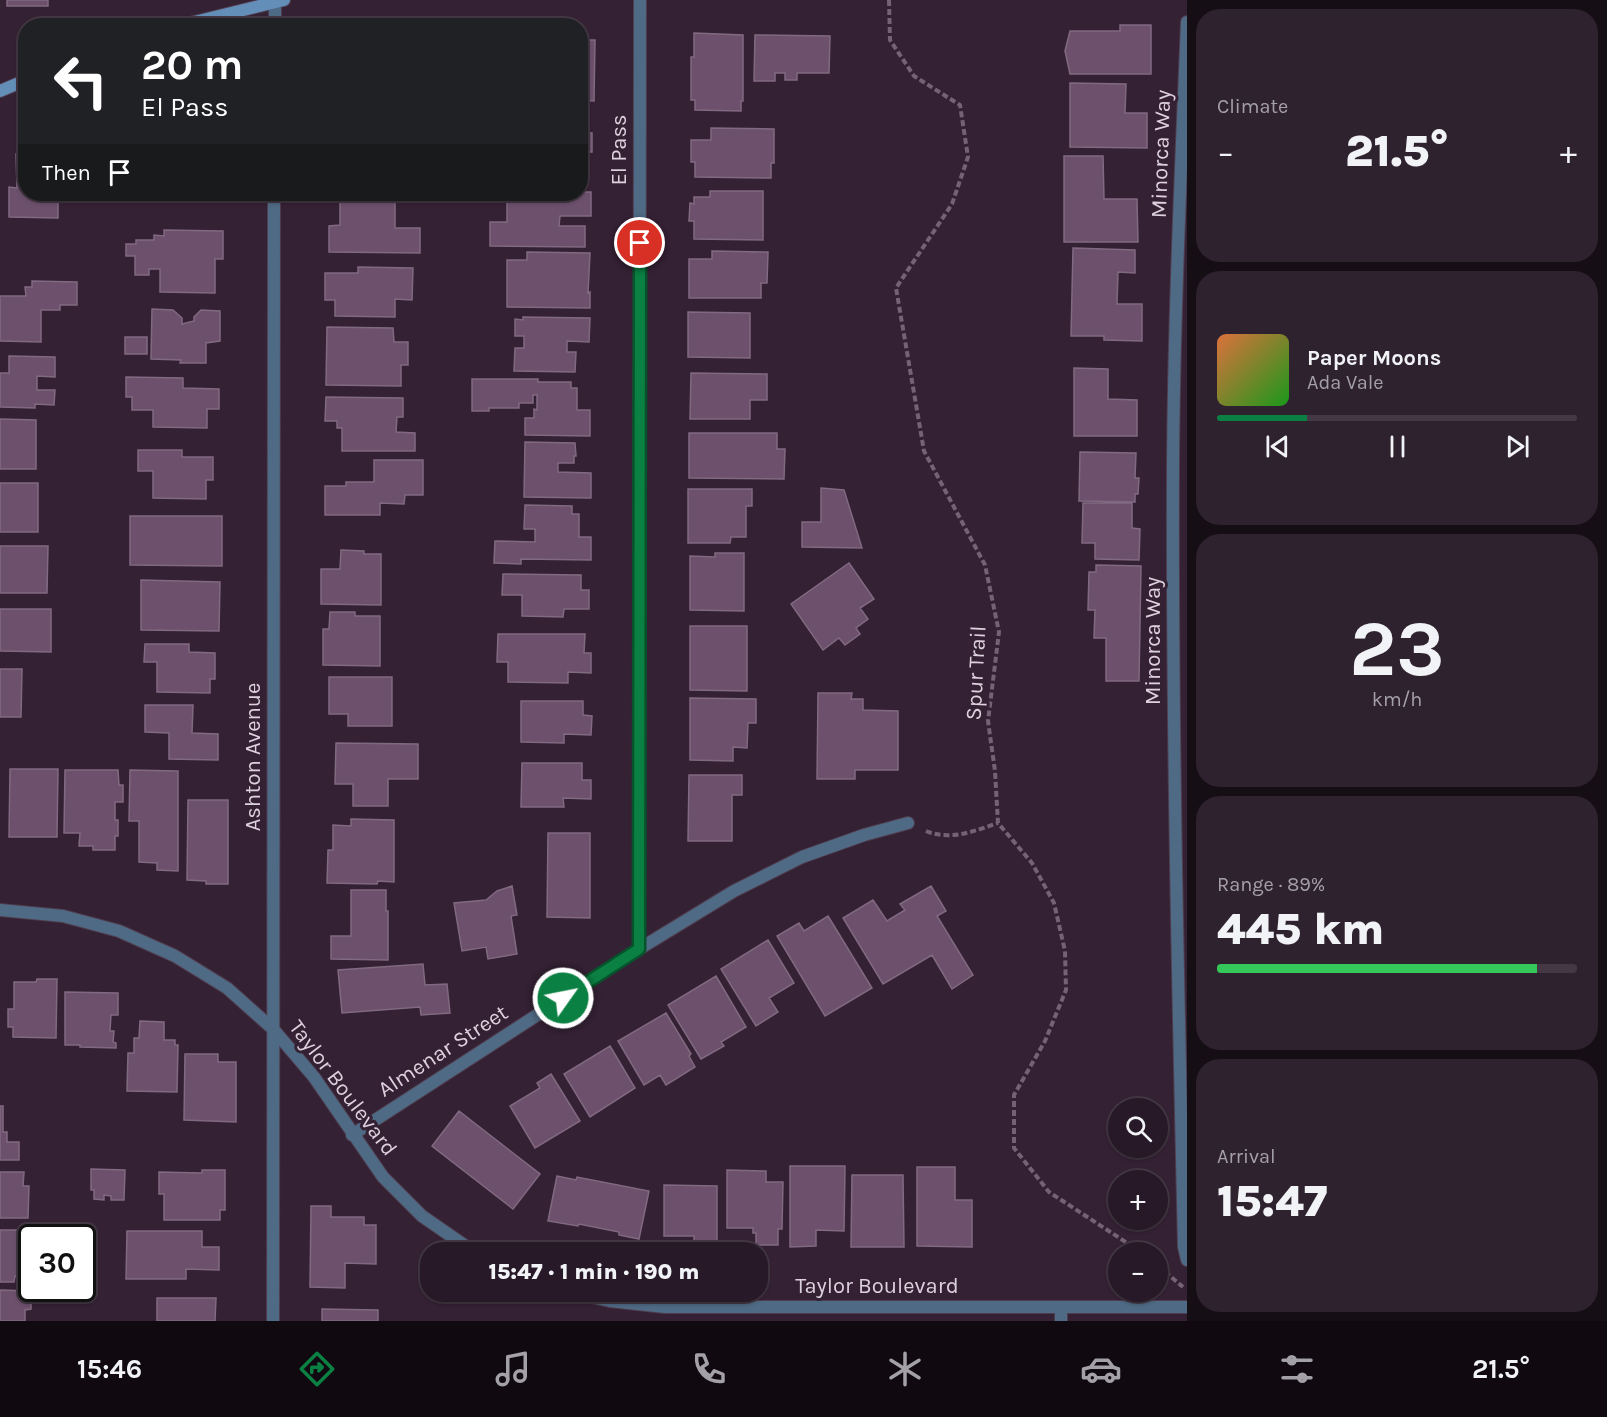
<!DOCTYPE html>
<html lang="en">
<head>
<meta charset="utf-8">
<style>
	body { margin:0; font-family:Karla,sans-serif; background:#2f222f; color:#f1f3f6; height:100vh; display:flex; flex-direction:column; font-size:22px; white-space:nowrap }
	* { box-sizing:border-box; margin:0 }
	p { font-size:20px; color:#a4a0a7 }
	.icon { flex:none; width:33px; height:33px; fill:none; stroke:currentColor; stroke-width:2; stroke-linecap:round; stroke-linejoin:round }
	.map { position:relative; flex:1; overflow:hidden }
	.drawer { display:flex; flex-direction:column; gap:9px; padding:9px; background:#150e15; width:420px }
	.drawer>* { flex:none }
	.guide { position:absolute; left:18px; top:18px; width:570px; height:183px; border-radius:24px; box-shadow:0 2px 4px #0004,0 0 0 2px #433844; background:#202124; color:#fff; overflow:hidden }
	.tools { position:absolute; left:1108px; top:1098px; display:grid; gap:12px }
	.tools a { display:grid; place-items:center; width:60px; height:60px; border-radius:50%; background:#271927; box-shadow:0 2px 4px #0004,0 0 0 2px #433844; font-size:30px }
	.speed { position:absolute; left:18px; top:1224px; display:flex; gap:12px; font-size:30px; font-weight:700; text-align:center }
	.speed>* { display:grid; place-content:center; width:78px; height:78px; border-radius:50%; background:#271927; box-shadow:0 2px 4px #0004,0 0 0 2px #433844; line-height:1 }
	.speed .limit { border:3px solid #111; border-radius:9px; background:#fff; color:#111 }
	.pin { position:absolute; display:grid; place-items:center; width:51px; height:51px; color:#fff; margin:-26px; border:3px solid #fff; border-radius:50%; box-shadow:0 2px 6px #0007 }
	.me { position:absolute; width:66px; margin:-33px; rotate:57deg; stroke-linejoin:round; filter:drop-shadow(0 0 4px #0008) }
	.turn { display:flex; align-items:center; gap:21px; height:126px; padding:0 24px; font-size:27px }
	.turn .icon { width:78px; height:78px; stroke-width:2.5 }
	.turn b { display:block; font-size:42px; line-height:51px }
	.then { display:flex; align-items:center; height:57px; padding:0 24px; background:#0003; gap:12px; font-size:22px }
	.big { font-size:45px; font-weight:800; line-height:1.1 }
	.drawer .card { flex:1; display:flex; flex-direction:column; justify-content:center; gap:9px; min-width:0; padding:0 21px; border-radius:24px; background:#2f222f }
	.drawer .dial { align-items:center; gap:0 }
	.dial b { font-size:78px; line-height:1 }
	.song { display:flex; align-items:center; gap:18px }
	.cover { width:72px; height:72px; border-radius:9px; background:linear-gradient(135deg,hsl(20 70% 55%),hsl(120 70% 35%)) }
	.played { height:6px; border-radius:3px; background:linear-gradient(90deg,#0b8043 25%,#433844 25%) }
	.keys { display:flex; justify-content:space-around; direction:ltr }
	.heat { display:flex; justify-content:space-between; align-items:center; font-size:33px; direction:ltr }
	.charge { height:9px; border-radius:4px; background:linear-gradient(90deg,#34c759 89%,#433844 0) }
	.trip { position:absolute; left:420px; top:1242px; width:348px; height:60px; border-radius:24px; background:#271927; box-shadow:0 2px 4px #0004,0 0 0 2px #433844; font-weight:800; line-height:60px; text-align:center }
	.dock { display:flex; height:96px; justify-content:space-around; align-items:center; background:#100a10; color:#a4a0a7 }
	.dock .icon { width:42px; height:42px }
	.dock .active { color:#0b8043 }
	.dock b { font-size:27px; color:#f1f3f6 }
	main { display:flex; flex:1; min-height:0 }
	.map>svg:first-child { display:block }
	.building { fill:#6c506c; stroke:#816a81; stroke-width:1.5 }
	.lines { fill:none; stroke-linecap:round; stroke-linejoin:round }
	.lane-casing { stroke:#4f3d4f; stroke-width:14 }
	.street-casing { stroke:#4f3d4f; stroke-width:14 }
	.secondary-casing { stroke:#4f3d4f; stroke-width:14 }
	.path { stroke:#746374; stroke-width:4; stroke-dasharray:6 3; stroke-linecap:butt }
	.lane { stroke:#4f6a84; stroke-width:12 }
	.street { stroke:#4f6a84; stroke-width:12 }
	.secondary { stroke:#638eb8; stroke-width:12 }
	.route-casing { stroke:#07532c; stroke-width:15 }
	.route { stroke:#0b8043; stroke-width:10 }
	.labels { text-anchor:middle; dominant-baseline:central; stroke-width:6; stroke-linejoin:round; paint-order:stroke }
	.street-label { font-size:22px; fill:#ded1de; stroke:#342134 }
</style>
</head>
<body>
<main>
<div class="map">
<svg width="1187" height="1321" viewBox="0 0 1187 1321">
	<rect width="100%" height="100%" fill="#342134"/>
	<!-- building -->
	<path class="building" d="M7,0h41v6h-41z
		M1120,25h31v49h-81l-5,-23 5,-20h50z
		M694,33l49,2v66h-2v10l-46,-1v-10h-4v-43h3z
		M755,35l75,1 -1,37h-32v7h-12v-7h-10v8h-21z
		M580,40h15l-1,61 -14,-1z
		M1070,83l56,1 -1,29h22v35l-77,-1z
		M711,128l63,1v34h-3v15l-76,-1v-15h-4v-22h20z
		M580,133h12v19h-5v29h-7z
		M16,154h10v40h32v24l-49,-1v-30l8,1z
		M1064,156h39l1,43h33l1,43h-74z
		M710,191h53v49l-69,-1v-18h-5l1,-18 4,1v-7h16z
		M580,192h11v24h-31l-1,10h26v21l-95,-1v-24h17v-28h73z
		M92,194h20v5h-19z
		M340,194h55v34h25v25l-91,-1v-26l11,-1z
		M164,230l59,1v28h-8v34l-55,-1v-23h-11v6h-14v-19h-9v-12h10v-4h18v-5l10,1z
		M1073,248l62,2v23l-17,-1 -1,32h25v37l-38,-1v-4h-33z
		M712,251l56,1 -1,31h-6v15h-72v-39h23z
		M527,252l63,1 -2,40 2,-1v16l-83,-1v-47h20z
		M358,267l55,1 -1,32 -17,-1v18l-60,-1v-16h-10v-27h33z
		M32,281l45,1v23h-17v5h-19v32l-41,-1v-45h26l-1,-9h7z
		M152,309l21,1 9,8v6l12,-3v-4l7,-7 19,1v30l-14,2v20h-26l1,-3 -30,-1z
		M688,312l62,1v45l-62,-1z
		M523,317l67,1 -1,24 -22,-1v11h9l-1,20 -61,-1 1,-23h9v-12h-9v-17l8,1z
		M327,327l66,1 1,14h14v23h-7v21l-75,-1z
		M125,337h22v17h-22z
		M9,356l46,1v20l-18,-1v14h18l-1,15 -19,-1v4l-35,-1v-34h9z
		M1074,368l34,1v30l29,1v36h-63z
		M691,373l76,1v26h-17v19h-60z
		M126,377l57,1v10l36,1v20h-12v19l-54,-1v-17h-21v-13h-6z
		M472,379h66v3h33v6h6v22h13v26l-65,-1v-17h9v-9l3,1v-15h-4v8h-14v5h-30v3h-17z
		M326,397l77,1v19h-6l-1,15 19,1v18h-73v-23h-5v-7h-12z
		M0,419l36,1v49h-36z
		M689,433h88v16h8l-1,30 -95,-1z
		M525,442l50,1 1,13h-2v7h-16v9l33,1v25l-67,-1z
		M138,450h44v7h31v23h-7v19l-53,-1v-27h-15z
		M1080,452l56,1 -1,25h4l-1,16h-3v8l-56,-1z
		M374,460h49v35h-18l-1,9 -24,-1v12h-55v-29h21v-4h28z
		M0,483h38v49h-38z
		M821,488l23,2 18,58 -60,-1v-25h19z
		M688,489h64v17h-6v31h-15l-1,6h-42z
		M1083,503h49v25l8,1 -1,31 -44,-1v-16h-13z
		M525,505l47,1v8h7v23h12v23l-70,-1v5l-27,-1 1,-22 40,1v-13h-11z
		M130,516h92v50l-92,-1z
		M0,546h48l-1,47h-47z
		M341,550l23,1v3h17v51l-60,-1v-35h19z
		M715,553h29v58l-54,-1v-54l25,1z
		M849,563l25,36 -14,9 8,11 -12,9 4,6 -15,11 -6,-7 -16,12 -32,-46z
		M1096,565l45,1 -2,115h-33v-43h-12l1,-28h-7l1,-38h7z
		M503,574l78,1v15h8v19h-25l-1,8 -41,-1v-21h-20z
		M141,580l79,2 -1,49 -78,-1z
		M0,609h51v43l-51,-1z
		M330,612h25v4h25v50l-57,-1v-36h6z
		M690,626h57v65l-57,-1z
		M498,634h87l-1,19h7v20l-23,-1v11l-60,-1v-20h-11z
		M145,644h44v8l26,1v26h-5v14l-53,-1v-30h-13z
		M0,669h22l-1,48h-21z
		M329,677h63v49h-44v-12h-19z
		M818,693h34l-1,6h12v11l35,1v59h-43v9h-38z
		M690,698l66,1v24h-8l-1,25 -14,-1v14l-43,-1z
		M521,701h62v14l9,1 -1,19 -27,-1v9l-43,-1z
		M145,705h48l-1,28 26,1v26l-49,-1v-26l-24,-1z
		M336,743l82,1v35h-30v27h-35v-22h-18z
		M522,763h60v17h9v19l-28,-1 1,9h-43z
		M10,769h48l-1,68h-48z
		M65,770h53l1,15h4v17h-8v18h3v16h-3v14h-22v-4h-14l1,-13h-16z
		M130,770l48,1v100l-21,-1v-7l-18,-1v-41h-10z
		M689,775h53v20h-10v46h-44z
		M188,800h40v84h-22v-3l-19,-1z
		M351,819l43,1v62l-16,-1 -1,3 -50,-1 1,-33h5v-25l18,1z
		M548,833h42v85l-43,-1z
		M512,886l5,29 -6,1 6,38 -29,5 -2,-12 -24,4 -8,-48 32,-3 11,-9z
		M931,886l15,25 -9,5 36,59 -21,14 -20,-34 -49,29 -40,-66 30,-18 14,21 18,-11 -5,-6z
		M351,890h35v21h2v49l-57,-1v-23h20z
		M828,916l44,72 -47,28 -48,-80 22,-13 5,8z
		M768,940l26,43 -25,15 9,14 -22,14 -35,-57z
		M423,964l2,21 22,-1 3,29 -29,2 -1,-8 -78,6 -4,-43z
		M716,976l30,51 -25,15 3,4 -23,13 -33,-54z
		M37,979h20l-1,59 -43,-1v-10h-5v-18h6v-27h22z
		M65,992l53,1v22h-7l-1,16h4l-1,11 3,1v5l-36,-1v-2h-15z
		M666,1013l25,41 -2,2 6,11 -29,18 -6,-10 -16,10 -26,-44z
		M140,1021l24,1v18h11v5h3l-1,47 -50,-1 1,-38h6v-15h5z
		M610,1046l25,42 -45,29 -26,-43z
		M185,1054h33v8h18v60l-52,-2z
		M551,1074l29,47 -45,27 -25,-42 30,-18 -3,-5z
		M0,1106h3v26h4v10h12v18h-19z
		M459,1111l81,63 -27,35 -81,-63z
		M790,1166h55l-1,65 -28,-1v16l-26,1z
		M917,1167h38v33h17v47l-55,-1z
		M91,1169l34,1 -1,30h-13v-4l-7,-1v5l-10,-1v-9h-3z
		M202,1170h23v40h-5v10h-56v-26h-5v-22l43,1z
		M727,1170l39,1v11h17l-1,47h-4v16h-22v-12h-3v-5h-26z
		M0,1172h24l-1,14h6l-1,32h-28z
		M852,1175h51l1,72h-53z
		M557,1176l19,4 1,-3 72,14 -10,48 -20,-4v-3l-40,-8 -1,2 -30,-5z
		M664,1185l53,1v57h-23v-7h-30z
		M311,1206h20v11h33v8h12v39l-31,-1v25l-35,-1z
		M0,1230h34v8l-2,1h-12v14h12v18l-6,1v5l-11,-1 -1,6h-14z
		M127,1231h75v16h17v23l-33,-1v10h-60z
		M0,1290l31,1v18l-6,1v11h-25z
		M157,1298h59l-1,23h-58z
		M322,1309l56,1v11h-56z"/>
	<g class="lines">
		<!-- lane casing -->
		<g class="lane-casing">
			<path id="lane" d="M1061,1321v-14"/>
		</g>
		<!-- street casing -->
		<g class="street-casing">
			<path id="street" d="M1187,22c-6,147 -13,295 -14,443 -1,260 5,521 11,782l3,13
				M275,26v-26
				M0,910l63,6 56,15 56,25 52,32 46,41 41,48 69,100 39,39 52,36
				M639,949l1,-949
				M352,1135l287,-186 95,-58 68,-34 62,-22 44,-12
				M569,1292l41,9 55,6h522
				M273,1321l1,-1127"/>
		</g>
		<!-- secondary casing -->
		<g class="secondary-casing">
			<path id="secondary" d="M178,26l106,-26
				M0,91l26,-11"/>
		</g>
		<!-- path -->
		<path class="path" d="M889,0l1,40 24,36 46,29 8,52 -16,47 -56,84 28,163 61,114 14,67 -11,89 7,50 3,52 34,40 22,40 11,48 1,39 -21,51 -31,54v53l35,44 92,60
			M926,831c24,10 49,0 72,-8
			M1158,1266l25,21"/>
		<!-- lane -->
		<use href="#lane" class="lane"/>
		<!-- street -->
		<use href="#street" class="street"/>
		<!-- secondary -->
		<use href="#secondary" class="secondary"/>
	</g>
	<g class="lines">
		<!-- route casing -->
		<g class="route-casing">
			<path id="route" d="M563,998l76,-49 1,-706"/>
		</g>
		<!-- route -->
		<use href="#route" class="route"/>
	</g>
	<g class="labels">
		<!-- street labels -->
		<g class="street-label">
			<text transform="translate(619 150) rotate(-90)">El Pass</text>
			<text transform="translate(1161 154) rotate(-88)">Minorca Way</text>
			<text transform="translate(1153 641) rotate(-90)">Minorca Way</text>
			<text transform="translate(976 673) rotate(-87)">Spur Trail</text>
			<text transform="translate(253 757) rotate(-90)">Ashton Avenue</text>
			<text transform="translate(443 1051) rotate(-33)">Almenar Street</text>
			<text transform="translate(343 1088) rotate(53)">Taylor Boulevard</text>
			<text x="877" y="1286">Taylor Boulevard</text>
		</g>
	</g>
</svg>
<div class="tools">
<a><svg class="icon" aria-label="search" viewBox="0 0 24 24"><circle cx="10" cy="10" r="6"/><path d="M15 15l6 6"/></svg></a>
<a>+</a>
<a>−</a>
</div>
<div class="speed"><div class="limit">30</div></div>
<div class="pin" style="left:640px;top:243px;background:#d93025"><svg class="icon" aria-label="arrive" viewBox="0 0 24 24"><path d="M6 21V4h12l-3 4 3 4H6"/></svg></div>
<svg class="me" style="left:563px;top:998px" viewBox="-20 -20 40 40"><circle r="17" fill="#0b8043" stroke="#fff" stroke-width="3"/><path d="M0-11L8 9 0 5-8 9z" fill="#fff"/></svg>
<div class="trip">15:47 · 1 min · 190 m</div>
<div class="guide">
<div class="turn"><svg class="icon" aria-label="left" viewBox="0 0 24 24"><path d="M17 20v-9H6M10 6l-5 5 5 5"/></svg><div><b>20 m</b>El Pass</div></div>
<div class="then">Then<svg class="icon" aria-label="arrive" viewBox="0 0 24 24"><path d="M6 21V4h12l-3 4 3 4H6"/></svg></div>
</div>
</div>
<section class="drawer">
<div class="card"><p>Climate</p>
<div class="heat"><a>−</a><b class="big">21.5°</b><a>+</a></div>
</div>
<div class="card">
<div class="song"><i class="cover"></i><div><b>Paper Moons</b><p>Ada Vale</p></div></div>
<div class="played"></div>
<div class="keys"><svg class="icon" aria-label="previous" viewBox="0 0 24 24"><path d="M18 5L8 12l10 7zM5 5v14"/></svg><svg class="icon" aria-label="pause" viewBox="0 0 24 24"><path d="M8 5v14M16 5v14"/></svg><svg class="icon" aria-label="next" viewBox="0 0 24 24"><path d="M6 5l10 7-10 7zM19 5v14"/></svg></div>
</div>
<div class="card dial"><b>23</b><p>km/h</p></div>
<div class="card"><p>Range · 89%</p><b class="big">445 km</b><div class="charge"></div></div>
<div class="card"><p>Arrival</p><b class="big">15:47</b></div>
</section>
</main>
<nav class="dock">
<b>15:46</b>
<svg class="icon active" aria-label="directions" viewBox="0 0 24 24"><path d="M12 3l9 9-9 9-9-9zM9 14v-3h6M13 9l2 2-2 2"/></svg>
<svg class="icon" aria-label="music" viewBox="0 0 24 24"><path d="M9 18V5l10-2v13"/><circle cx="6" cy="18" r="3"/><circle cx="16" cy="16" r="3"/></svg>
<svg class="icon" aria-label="phone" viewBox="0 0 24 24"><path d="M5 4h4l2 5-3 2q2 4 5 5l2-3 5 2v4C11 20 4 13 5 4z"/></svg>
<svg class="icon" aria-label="climate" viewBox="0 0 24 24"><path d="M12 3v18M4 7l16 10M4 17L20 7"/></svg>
<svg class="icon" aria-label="car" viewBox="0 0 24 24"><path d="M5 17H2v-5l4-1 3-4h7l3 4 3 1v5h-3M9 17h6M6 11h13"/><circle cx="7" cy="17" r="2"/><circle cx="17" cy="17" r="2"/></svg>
<svg class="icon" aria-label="filters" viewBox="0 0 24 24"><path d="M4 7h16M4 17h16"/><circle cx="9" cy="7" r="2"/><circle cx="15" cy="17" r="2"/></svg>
<b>21.5°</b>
</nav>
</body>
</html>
